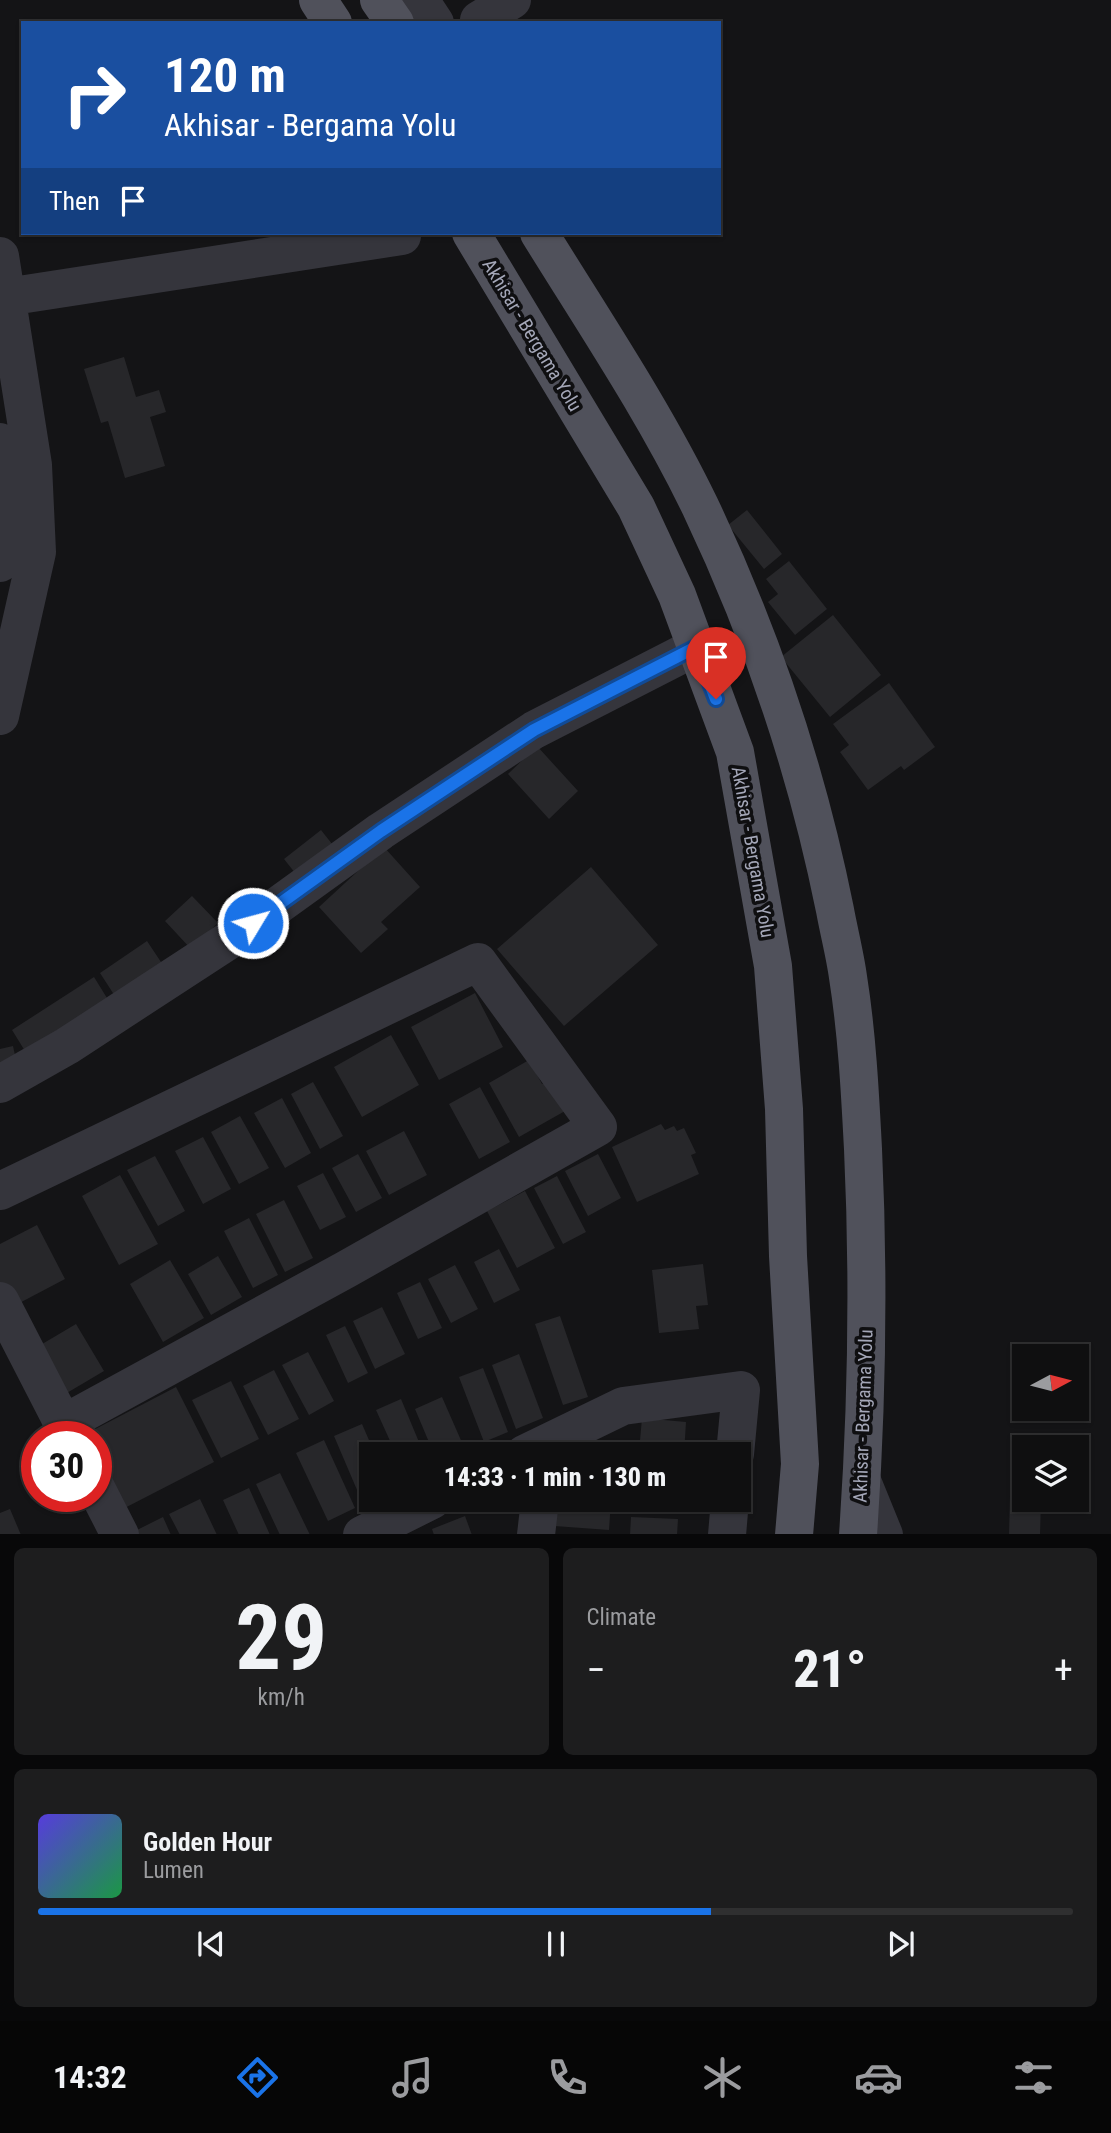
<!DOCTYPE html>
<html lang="en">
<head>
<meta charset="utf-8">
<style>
	body { margin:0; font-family:"Roboto Condensed",sans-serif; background:#1d1d1e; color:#f1f3f6; height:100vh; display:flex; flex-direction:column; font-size:26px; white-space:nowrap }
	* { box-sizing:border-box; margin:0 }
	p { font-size:23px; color:#9b9c9f }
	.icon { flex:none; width:38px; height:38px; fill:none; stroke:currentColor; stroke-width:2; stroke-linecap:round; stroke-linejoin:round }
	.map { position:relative; height:1534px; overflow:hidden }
	.details { display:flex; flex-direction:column; gap:14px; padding:14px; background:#080809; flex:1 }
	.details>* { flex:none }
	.guide { position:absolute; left:21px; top:21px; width:700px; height:214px; border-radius:0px; box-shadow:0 2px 5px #0004,0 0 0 2px #2f2f30; background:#1a4fa0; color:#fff; overflow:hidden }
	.needle { width:46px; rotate:83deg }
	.buttons { position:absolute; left:1012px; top:1344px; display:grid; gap:14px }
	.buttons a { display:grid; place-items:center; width:77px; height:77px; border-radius:0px; background:#0f0f10; box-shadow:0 2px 5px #0004,0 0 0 2px #2f2f30; font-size:35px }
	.speed { position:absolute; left:21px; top:1421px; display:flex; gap:14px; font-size:35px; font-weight:700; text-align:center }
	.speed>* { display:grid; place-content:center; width:91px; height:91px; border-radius:50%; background:#0f0f10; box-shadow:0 2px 5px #0004,0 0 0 2px #2f2f30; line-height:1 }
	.speed .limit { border:10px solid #d22; background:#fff; color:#111 }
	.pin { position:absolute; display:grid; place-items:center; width:60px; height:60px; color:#fff; margin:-72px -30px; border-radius:50% 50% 50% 0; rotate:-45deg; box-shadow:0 0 7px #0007 }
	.pin .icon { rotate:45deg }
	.me { position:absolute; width:77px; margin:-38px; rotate:53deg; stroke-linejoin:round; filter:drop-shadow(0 0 5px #0008) }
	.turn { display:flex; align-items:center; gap:24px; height:147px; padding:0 28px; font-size:32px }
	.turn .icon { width:91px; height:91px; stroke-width:2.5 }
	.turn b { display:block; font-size:49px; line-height:60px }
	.then { display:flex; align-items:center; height:66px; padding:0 28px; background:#0003; gap:14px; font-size:26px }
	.big { font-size:52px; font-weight:800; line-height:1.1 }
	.details .tile { flex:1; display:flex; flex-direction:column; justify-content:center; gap:10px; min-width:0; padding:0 24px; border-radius:10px; background:#1d1d1e }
	.details .dial { align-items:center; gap:0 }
	.dial b { font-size:91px; line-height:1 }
	.song { display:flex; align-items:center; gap:21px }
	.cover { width:84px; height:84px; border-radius:10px; background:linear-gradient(135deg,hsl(250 70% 55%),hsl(140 70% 35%)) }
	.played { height:7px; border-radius:4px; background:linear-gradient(90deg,#1a73e8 65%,#2f2f30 65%) }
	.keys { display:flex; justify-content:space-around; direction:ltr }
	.heat { display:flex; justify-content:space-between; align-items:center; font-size:38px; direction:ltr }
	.details .tiles { flex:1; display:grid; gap:14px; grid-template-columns:1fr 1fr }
	.tile:last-child { grid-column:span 2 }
	.trip { position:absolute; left:359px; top:1442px; width:392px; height:70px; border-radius:0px; background:#0f0f10; box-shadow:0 2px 5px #0004,0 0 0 2px #2f2f30; font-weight:800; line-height:70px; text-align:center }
	.dock { display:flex; height:112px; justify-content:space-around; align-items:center; background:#060606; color:#9b9c9f }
	.dock .icon { width:49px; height:49px }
	.dock .on { color:#1a73e8 }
	.dock b { font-size:32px; color:#f1f3f6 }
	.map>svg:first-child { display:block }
	.building { fill:#27272a }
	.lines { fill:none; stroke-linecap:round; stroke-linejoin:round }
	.minor { stroke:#35353c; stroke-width:38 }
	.major { stroke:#50515b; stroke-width:38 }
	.route-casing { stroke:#114b97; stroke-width:18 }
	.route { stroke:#1a73e8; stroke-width:12 }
	.labels { text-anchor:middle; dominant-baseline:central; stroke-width:7; stroke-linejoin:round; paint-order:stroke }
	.street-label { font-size:19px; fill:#a4a7b8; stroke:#0f0f11 }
</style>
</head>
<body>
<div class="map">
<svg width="1111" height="1535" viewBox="0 0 1111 1535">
	<rect width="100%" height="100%" fill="#141416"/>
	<!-- building -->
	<path class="building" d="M124,357l12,40 23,-7 7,22 -16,5 15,49 -40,12 -17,-57 -7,2 -17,-54z
		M747,510l35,44 -18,15 -36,-44z
		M789,561l38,48 -32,26 -27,-33 10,-8 -12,-15z
		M833,615l48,60 -51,42 -49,-60z
		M889,683l46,64 -31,23 -3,-4 -33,24 -28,-38 9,-7 -16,-21z
		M537,746l41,45 -29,28 -41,-45z
		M321,830l19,24 -37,29 -19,-24z
		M384,847l36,40 -39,35 7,7 -27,24 -42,-46z
		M591,867l67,78 -94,81 -67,-77z
		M192,896l26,27 -27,26 -26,-28z
		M147,941l22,33 -47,33 -22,-34z
		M94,977l21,34 -82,53 -21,-34z
		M475,993l28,54 -64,33 -28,-53z
		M391,1035l28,50 -57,32 -28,-50z
		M13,1046l5,23 -18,5v-25z
		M529,1060l13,24 6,-3 17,30 -46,26 -30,-54z
		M313,1082l30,54 -23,13 -29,-55z
		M480,1087l30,55 -31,17 -30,-55z
		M282,1098l29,55 -26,15 -31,-55z
		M240,1116l29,52 -30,16 -28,-52z
		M661,1124l4,6 9,-4 3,5 7,-3 12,25 -5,2 8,19 -62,28 -25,-55z
		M404,1131l23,44 -38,20 -23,-44z
		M203,1137l28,52 -28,15 -28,-53z
		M358,1154l24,44 -26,14 -24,-44z
		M598,1154l23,44 -33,18 -23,-45z
		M155,1156l30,55 -27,15 -31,-56z
		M323,1173l23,44 -26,13 -23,-44z
		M120,1175l38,69 -39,21 -37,-69z
		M557,1176l29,56 -23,12 -29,-56z
		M525,1191l30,57 -38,20 -30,-57z
		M284,1200l29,58 -28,14 -29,-58z
		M249,1218l29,57 -25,13 -29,-57z
		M37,1225l28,54 -55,29 -10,-20v-44z
		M499,1249l21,41 -26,13 -20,-41z
		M218,1256l24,41 -31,18 -23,-41z
		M170,1260l34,58 -41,24 -33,-58z
		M703,1264l5,41 -12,1 3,23 -40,4 -7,-63z
		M455,1265l23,44 -27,14 -23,-44z
		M420,1282l22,46 -24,11 -21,-46z
		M382,1307l23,47 -30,15 -22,-48z
		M560,1316l28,81 -25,8 -28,-81z
		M76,1324l28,47 -49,29 -28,-47z
		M345,1326l23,47 -20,10 -22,-48z
		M308,1352l26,49 -25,14 -27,-50z
		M519,1354l24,64 -27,11 -24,-64z
		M483,1368l25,64 -24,10 -25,-65z
		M274,1370l25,49 -31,16 -25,-49z
		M231,1381l28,58 -38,19 -29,-58z
		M176,1387l38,75 -101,52 -17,-33v-44h-16z
		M442,1397l25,57h-33l-19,-45z
		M401,1399l23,55h-28l-20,-44z
		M642,1418l44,4 -2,32 -45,-2z
		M362,1424l13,30h-4v46l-8,4 -29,-68z
		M324,1440l31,68 -27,13 -32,-68z
		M280,1473l30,62h-30l-24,-51z
		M249,1488l21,47h-31l-16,-35z
		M1010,1496h14v4h17l-1,35h-31z
		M200,1499l17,36h-37l-11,-21z
		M543,1500h68l-2,30 -68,-5z
		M10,1509l11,26h-21v-22z
		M465,1516l7,19h-38l-2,-6z
		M163,1517l8,18h-34l-2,-4z
		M631,1517l47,2 -1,16h-47z"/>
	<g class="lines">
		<!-- minor -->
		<path class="minor" d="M420,0l15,23
			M479,20l33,-20
			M0,256l33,209 4,87 -37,164
			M0,298l402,-62
			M0,442l4,50 -4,71
			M0,1084l67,-38 167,-109 147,-106 153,-101 162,-83
			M0,1191l478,-229 120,165 -253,143 -282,154
			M0,1301l70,136
			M524,1454l99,-48 118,-16 -6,64
			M862,1481l22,54
			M96,1488l24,47
			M362,1535l70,-35
			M536,1535l4,-35
			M727,1535l3,-35"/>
		<!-- major -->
		<path class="major" d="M318,0l15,23
			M379,0l16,23
			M471,233l165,274 41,88 58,157 38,214 11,143 4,147 12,208 -6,71
			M539,233c55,89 115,178 161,273 61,128 107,265 135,404 4,22 10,45 13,67 9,57 12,115 15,172 6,128 4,257 -5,386"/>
	</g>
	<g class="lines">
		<!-- route casing -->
		<g class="route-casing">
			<path id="route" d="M253,923l128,-92 153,-101 162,-83 20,52"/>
		</g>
		<!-- route -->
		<use href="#route" class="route"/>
	</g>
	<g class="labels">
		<!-- street labels -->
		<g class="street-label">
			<text transform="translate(532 335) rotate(59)">Akhisar - Bergama Yolu</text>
			<text transform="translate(753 852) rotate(80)">Akhisar - Bergama Yolu</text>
			<text transform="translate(863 1416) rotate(-88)">Akhisar - Bergama Yolu</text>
		</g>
	</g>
</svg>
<div class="buttons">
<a><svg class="needle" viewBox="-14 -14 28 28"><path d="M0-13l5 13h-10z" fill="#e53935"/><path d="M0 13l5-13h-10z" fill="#9b9c9f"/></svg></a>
<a><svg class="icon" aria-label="layers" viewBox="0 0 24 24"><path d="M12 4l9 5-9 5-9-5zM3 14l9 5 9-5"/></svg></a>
</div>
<div class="speed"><div class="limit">30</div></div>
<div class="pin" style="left:716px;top:699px;background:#d93025"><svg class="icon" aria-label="arrive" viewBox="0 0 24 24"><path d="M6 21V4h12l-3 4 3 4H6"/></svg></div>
<svg class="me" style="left:253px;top:923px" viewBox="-20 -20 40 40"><circle r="17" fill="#1a73e8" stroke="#fff" stroke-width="3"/><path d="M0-11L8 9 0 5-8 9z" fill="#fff"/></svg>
<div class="trip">14:33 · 1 min · 130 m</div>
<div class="guide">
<div class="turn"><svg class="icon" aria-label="right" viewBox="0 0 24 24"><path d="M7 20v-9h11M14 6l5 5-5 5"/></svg><div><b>120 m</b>Akhisar - Bergama Yolu</div></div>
<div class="then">Then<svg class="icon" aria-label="arrive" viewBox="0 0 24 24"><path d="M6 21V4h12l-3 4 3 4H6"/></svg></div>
</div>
</div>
<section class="details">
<div class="tiles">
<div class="tile dial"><b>29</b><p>km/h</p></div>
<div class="tile"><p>Climate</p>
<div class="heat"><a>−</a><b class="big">21°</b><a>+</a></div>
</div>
<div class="tile">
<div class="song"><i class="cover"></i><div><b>Golden Hour</b><p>Lumen</p></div></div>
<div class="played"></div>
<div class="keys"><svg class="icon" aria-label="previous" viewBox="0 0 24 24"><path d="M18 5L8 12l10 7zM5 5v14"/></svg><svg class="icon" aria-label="pause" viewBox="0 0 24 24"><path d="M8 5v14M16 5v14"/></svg><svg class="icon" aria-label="next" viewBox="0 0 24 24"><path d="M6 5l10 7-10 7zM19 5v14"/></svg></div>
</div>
</div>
</section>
<nav class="dock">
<b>14:32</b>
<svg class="icon on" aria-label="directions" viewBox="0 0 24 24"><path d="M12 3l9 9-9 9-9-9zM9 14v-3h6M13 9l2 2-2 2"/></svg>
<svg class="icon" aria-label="music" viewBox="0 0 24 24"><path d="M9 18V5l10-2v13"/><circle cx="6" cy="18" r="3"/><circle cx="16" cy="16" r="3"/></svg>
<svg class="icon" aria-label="phone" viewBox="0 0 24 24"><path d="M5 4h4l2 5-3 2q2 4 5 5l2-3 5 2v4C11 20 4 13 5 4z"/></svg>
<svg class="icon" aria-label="climate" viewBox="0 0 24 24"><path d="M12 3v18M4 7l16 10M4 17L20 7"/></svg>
<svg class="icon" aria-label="car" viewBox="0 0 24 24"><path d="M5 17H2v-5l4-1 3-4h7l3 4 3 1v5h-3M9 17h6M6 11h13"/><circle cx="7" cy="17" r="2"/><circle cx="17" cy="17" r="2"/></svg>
<svg class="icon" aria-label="filters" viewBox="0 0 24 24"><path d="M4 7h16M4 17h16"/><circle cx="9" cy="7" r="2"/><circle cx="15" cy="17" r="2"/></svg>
</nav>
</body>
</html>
